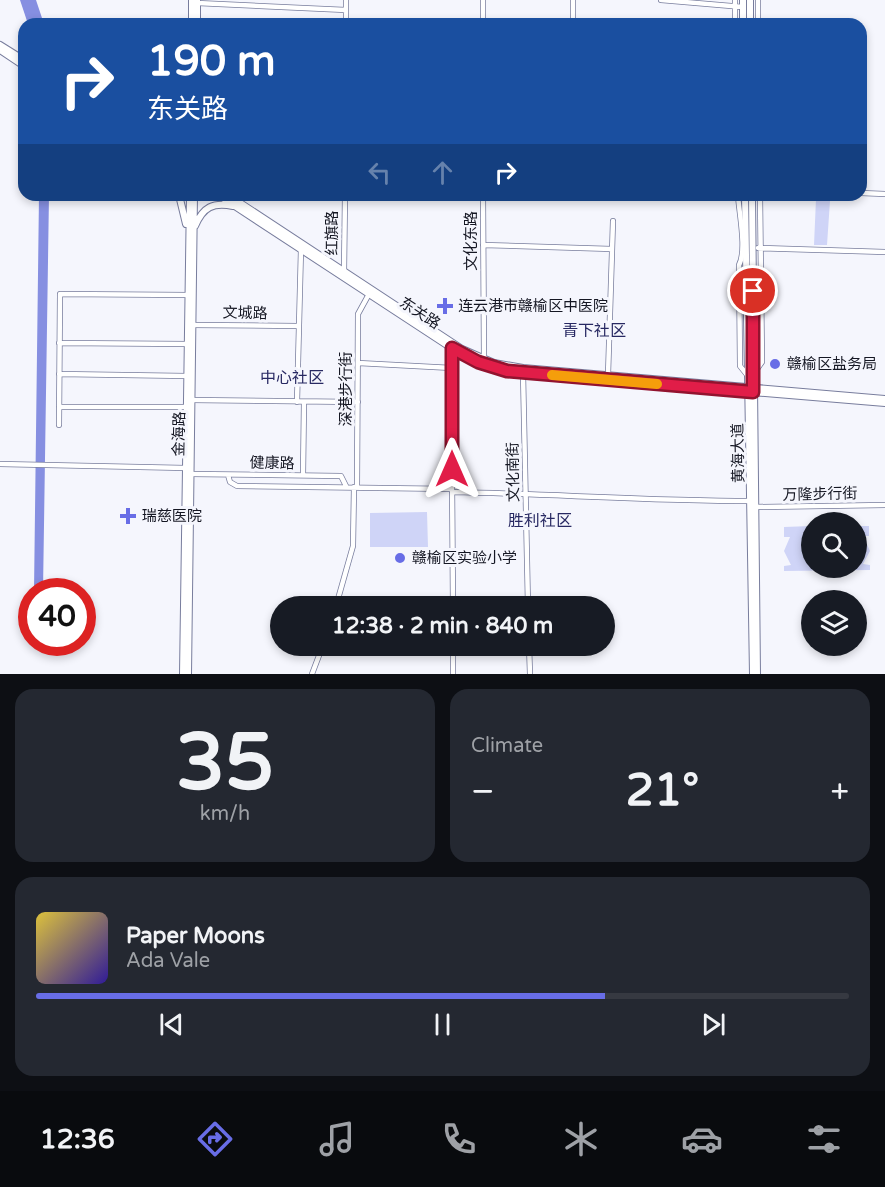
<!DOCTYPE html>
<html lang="en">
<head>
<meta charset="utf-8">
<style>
	body { margin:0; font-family:"Varela Round","Noto Sans SC",sans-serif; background:#242831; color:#f1f3f6; height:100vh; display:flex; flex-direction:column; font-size:22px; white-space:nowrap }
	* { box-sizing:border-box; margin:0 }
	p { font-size:20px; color:#9ea1a6 }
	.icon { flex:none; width:33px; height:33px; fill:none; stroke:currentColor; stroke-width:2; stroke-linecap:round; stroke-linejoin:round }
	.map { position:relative; height:674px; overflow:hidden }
	.details { display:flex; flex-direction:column; gap:15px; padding:15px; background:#0d0f14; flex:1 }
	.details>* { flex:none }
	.top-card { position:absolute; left:18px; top:18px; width:849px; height:183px; border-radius:18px; box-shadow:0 3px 9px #0003; background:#1a4fa0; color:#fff; overflow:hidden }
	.tools { position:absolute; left:801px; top:512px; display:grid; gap:12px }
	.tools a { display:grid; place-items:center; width:66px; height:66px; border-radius:50%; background:#171b24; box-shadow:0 3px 9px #0003; font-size:30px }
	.speed { position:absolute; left:18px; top:578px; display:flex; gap:12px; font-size:30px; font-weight:700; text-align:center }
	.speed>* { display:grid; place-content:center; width:78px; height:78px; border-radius:50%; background:#171b24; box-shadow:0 3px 9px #0003; line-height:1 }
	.speed .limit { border:9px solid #d22; background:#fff; color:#111 }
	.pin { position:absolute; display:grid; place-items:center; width:51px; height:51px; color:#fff; margin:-26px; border:3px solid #fff; border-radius:50%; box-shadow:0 2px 6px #0007 }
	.me { position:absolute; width:66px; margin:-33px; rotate:0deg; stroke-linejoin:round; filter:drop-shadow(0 0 4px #0008) }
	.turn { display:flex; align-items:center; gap:21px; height:126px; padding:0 30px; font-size:27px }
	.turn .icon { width:78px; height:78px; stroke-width:2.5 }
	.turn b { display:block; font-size:42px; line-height:51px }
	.lanes { display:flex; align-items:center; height:57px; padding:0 30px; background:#0003; justify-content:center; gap:30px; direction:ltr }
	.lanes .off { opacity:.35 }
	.big { font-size:45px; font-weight:700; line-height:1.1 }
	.details .widget { flex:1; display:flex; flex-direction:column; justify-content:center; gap:9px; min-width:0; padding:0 21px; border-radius:18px; background:#242831 }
	.details .dial { align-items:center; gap:0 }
	.dial b { font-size:78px; line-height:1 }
	.song { display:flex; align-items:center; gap:18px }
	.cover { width:72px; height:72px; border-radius:9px; background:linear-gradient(135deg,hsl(50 70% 55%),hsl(250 70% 35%)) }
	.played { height:6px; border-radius:3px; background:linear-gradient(90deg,#686de6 70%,#363941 70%) }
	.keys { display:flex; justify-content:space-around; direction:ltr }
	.heat { display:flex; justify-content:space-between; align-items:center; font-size:33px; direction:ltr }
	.details .tiles { flex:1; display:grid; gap:15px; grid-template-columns:1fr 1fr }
	.widget:last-child { grid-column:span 2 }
	.trip { position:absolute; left:270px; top:596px; width:345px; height:60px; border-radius:30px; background:#171b24; box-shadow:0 3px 9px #0003; font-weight:700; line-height:60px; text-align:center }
	.menu { display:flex; height:96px; justify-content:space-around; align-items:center; background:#090b0e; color:#9ea1a6 }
	.menu .icon { width:42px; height:42px }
	.menu .selected { color:#686de6 }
	.menu b { font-size:27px; color:#f1f3f6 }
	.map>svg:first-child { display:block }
	.green { fill:#cfd4f7 }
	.water { fill:#868fe1 }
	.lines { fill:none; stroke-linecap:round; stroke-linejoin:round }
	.minor-casing { stroke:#787d9d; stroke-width:6 }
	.major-casing { stroke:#787d9d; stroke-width:8 }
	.minor { stroke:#fff; stroke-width:4.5 }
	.major { stroke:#fff; stroke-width:6 }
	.route-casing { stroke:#92132f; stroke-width:15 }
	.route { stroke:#e11d48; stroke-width:10 }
	.slow { stroke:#f59e0b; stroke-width:10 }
	.poi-dot { fill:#686de6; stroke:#f5f6fd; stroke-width:2 }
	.labels { text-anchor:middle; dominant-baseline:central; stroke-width:6; stroke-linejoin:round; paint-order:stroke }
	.street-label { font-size:15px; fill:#151723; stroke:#f5f6fd }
	.poi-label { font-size:15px; fill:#151723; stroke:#f5f6fd; text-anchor:start }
	.neighbourhood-label { font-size:16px; fill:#272862; stroke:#f5f6fd }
</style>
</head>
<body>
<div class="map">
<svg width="885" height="674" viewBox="0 0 885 674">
	<rect width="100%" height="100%" fill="#f5f6fd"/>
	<!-- green -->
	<path class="green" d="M818,197l12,4 -3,44h-13l2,-46z
		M427,512l1,35h-58v-34z
		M811,526l1,41h44l1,-41h12v10h-6l7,15 -7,13 7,1v5l-86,1v-5l7,-1 -7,-14 6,-14h-6v-10z"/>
	<!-- water -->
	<path class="water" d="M20,0h16l8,24h-16z
		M39,195h10l-6,396h-9z"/>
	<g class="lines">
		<!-- minor casing -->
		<g class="minor-casing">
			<path id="minor" d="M483,0v24
				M661,0l82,7
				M735,0v24
				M758,0v24
				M197,3l149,7
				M346,24v-24
				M573,24v-24
				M861,193l24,1
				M483,195l1,164
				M738,195c1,18 9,55 1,70l1,101 8,10
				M483,245l129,4
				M758,248l127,4
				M344,272l1,-77
				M192,325l105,1
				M59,343l129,1
				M451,348l2,258
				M358,363l94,5
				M755,372l7,-10 -2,-167
				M523,373l5,233
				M59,374l128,2
				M608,375l5,-154
				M191,400l167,2
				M297,402l4,-153
				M59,407h128
				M59,425l1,-131 128,1
				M0,464l186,4
				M191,474l150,2 5,10
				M228,475l2,7 7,4 215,3
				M303,475l1,-73
				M357,487l1,-173 11,-20
				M452,492c100,2 199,9 299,9
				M755,507l130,-2
				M336,606l17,-60 1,-59
				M453,645v29
				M529,645l1,29
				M312,674l11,-29"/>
		</g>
		<!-- major casing -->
		<g class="major-casing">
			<path id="major" d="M743,0v24
				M750,0v24
				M192,24v-24
				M197,24v-24
				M0,45l24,15
				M0,50l24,16
				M179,195l7,29
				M218,195l241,158 33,15 31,5 362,30
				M228,195l234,154 32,14 29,5 362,31
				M745,195l8,479
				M752,195l5,479
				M195,226c8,-19 18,-24 38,-20
				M183,674l7,-479
				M188,674l6,-479"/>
		</g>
		<!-- minor -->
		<use href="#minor" class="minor"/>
		<!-- major -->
		<use href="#major" class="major"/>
	</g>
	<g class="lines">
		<!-- route casing -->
		<g class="route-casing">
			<path id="route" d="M452,469v-121l26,14 29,9 246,21v-101"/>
		</g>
		<!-- route -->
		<use href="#route" class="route"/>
		<!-- slow -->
		<path class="slow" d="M552,375l105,9"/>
	</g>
	<!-- markers -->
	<g class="poi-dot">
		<path d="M442 297h6v6h6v6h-6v6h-6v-6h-6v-6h6z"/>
		<circle cx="775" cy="364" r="6"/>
		<path d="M125 507h6v6h6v6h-6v6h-6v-6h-6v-6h6z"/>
		<circle cx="400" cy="558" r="6"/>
	</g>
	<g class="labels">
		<!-- street labels -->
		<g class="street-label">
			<text transform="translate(332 233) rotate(-90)">红旗路</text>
			<text transform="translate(471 241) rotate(-90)">文化东路</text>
			<text transform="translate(245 313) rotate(1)">文城路</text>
			<text transform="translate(420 313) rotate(33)">东关路</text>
			<text transform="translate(346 389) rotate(-90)">深港步行街</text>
			<text transform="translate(179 434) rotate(-89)">金海路</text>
			<text transform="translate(738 453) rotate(-91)">黄海大道</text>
			<text transform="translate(272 463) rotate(1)">健康路</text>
			<text transform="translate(513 472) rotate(-91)">文化南街</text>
			<text transform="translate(820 494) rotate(-1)">万隆步行街</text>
		</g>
		<!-- poi labels -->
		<g class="poi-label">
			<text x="458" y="306">连云港市赣榆区中医院</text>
			<text x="787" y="364">赣榆区盐务局</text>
			<text x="142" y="516">瑞慈医院</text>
			<text x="412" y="558">赣榆区实验小学</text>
		</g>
		<!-- neighbourhood labels -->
		<g class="neighbourhood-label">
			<text x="594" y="331">青下社区</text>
			<text x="292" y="378">中心社区</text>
			<text x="540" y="521">胜利社区</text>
		</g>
	</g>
</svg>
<div class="tools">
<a><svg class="icon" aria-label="search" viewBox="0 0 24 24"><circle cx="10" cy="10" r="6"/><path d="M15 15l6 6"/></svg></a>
<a><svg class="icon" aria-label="layers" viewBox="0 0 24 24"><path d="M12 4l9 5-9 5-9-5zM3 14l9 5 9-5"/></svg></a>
</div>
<div class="speed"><div class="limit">40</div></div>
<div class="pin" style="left:753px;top:291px;background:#d93025"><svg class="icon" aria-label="arrive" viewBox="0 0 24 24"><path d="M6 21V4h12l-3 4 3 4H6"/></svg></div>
<svg class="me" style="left:452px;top:469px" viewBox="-20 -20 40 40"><path d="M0-17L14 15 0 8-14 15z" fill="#e11d48" stroke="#fff" stroke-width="4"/></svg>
<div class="trip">12:38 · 2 min · 840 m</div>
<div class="top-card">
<div class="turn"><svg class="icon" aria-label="right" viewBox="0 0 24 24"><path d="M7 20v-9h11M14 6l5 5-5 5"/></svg><div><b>190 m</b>东关路</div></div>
<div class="lanes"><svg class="icon off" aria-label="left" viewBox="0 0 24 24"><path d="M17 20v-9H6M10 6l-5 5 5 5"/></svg><svg class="icon off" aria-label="ahead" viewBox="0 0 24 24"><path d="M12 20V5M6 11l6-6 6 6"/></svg><svg class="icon" aria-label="right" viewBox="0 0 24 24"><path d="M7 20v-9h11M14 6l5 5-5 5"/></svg></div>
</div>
</div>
<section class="details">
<div class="tiles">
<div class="widget dial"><b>35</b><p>km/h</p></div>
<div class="widget"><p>Climate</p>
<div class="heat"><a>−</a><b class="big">21°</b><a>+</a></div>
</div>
<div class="widget">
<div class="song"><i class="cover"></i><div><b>Paper Moons</b><p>Ada Vale</p></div></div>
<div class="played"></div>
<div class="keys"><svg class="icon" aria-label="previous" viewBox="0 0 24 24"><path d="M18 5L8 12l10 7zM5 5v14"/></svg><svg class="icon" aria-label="pause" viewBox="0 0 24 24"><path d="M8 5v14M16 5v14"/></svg><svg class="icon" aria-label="next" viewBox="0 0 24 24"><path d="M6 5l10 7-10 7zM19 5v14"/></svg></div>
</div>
</div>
</section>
<nav class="menu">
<b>12:36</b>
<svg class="icon selected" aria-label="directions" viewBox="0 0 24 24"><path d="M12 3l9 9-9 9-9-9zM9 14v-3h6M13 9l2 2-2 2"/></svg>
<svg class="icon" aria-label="music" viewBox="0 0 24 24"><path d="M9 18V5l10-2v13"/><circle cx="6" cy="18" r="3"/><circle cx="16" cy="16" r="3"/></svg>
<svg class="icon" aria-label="phone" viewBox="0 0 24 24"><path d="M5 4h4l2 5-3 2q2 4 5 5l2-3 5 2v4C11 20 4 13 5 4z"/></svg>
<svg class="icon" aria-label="climate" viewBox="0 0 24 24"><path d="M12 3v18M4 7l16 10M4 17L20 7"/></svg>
<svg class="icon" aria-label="car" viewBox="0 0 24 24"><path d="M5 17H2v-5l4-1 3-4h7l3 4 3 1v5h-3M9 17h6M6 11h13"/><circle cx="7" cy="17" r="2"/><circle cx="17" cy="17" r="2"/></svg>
<svg class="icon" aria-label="filters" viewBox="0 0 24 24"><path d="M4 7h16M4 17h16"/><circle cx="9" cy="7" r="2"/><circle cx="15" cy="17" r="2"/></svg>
</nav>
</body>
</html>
